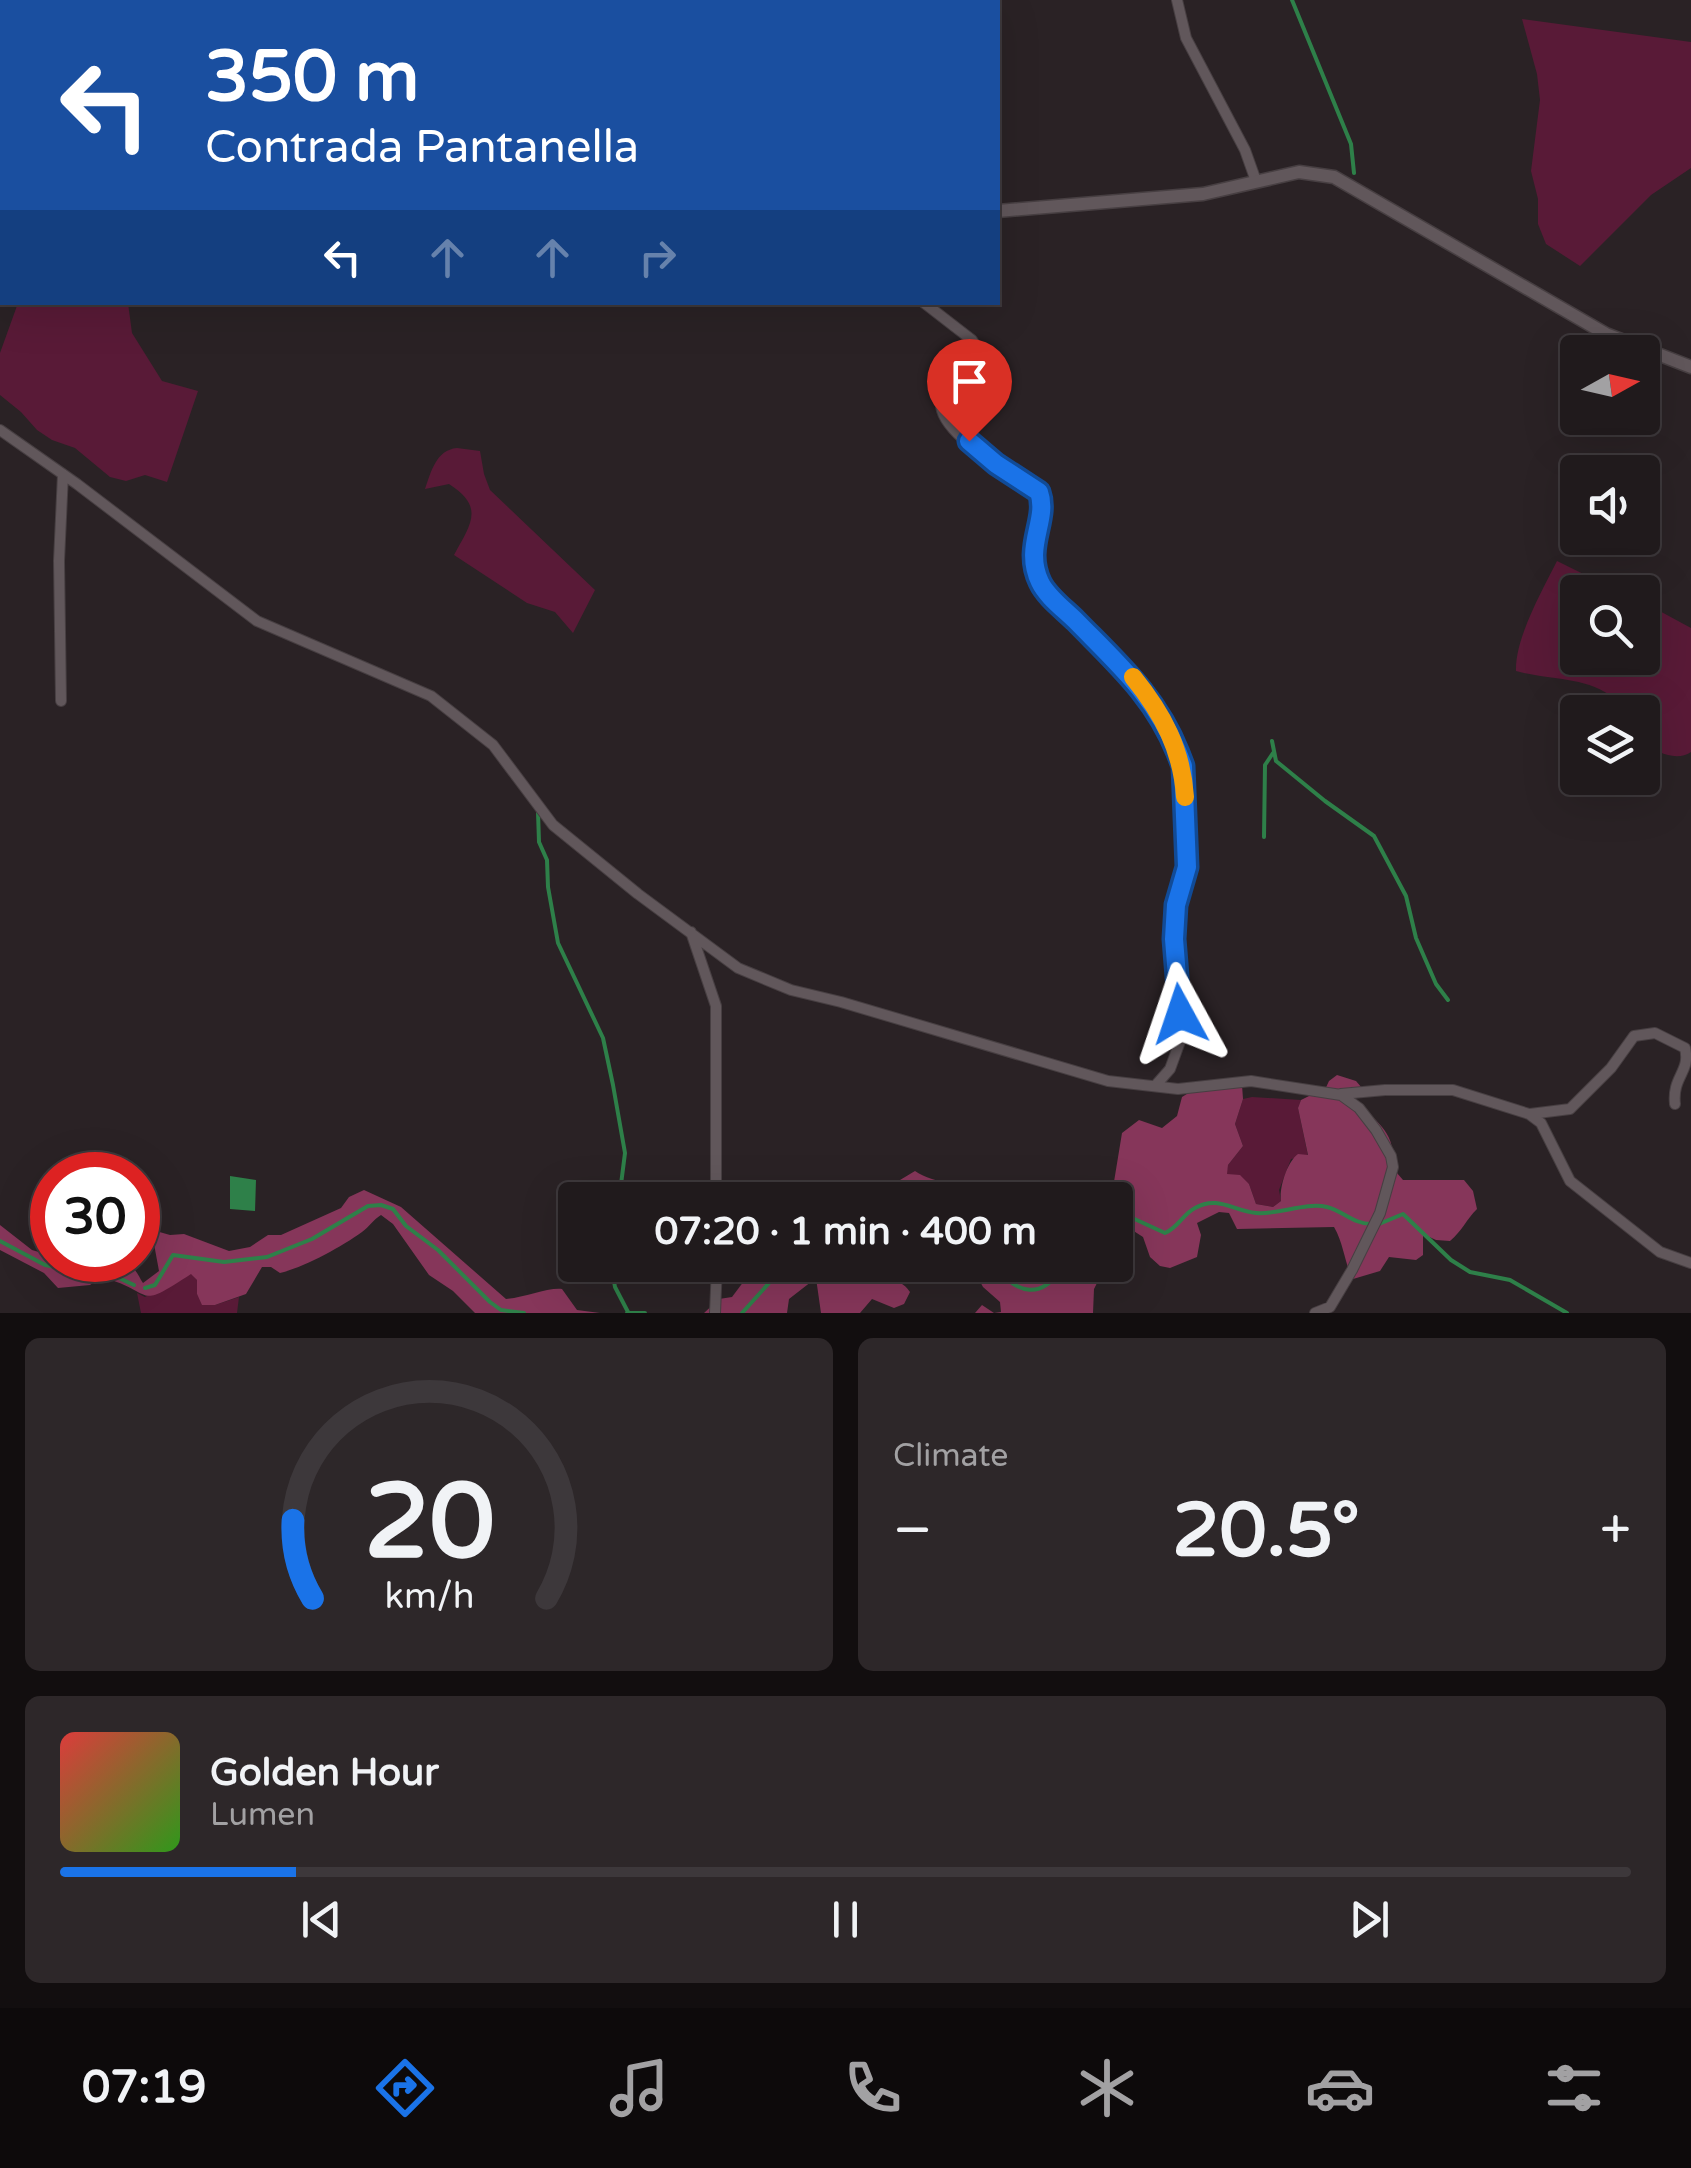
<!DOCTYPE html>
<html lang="en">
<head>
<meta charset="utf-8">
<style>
	body { margin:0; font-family:"Varela Round",sans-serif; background:#2d2729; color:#f1f3f6; height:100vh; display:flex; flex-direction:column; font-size:38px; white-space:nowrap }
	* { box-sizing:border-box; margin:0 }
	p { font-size:32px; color:#a2a1a3 }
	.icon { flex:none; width:55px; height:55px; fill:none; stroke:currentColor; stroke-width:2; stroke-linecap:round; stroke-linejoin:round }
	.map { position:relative; height:1313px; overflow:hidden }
	.details { display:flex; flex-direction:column; gap:25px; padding:25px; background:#120e0f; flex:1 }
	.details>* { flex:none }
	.hud { position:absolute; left:0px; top:0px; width:1000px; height:305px; box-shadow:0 10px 40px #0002,0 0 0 2px #3d383b; background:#1a4fa0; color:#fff; overflow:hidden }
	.needle { width:65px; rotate:82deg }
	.fabs { position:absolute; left:1560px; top:335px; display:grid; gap:20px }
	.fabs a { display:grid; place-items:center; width:100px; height:100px; border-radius:10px; background:#201a1c; box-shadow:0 10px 40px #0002,0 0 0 2px #3d383b; font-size:50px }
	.speed { position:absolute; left:30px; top:1152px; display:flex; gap:20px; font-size:50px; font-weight:700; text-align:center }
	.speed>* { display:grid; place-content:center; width:130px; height:130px; border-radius:50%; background:#201a1c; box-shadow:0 10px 40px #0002,0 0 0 2px #3d383b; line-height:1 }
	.speed .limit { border:15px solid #d22; background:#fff; color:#111 }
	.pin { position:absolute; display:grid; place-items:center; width:85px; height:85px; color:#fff; margin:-102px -42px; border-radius:50% 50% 50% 0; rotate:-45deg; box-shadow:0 0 10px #0007 }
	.pin .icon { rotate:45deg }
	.me { position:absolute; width:110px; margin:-55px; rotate:355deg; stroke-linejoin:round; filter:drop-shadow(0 0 8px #0008) }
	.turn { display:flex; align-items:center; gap:35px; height:210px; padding:0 40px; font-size:45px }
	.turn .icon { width:130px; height:130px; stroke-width:2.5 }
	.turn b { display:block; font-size:70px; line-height:85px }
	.lanes { display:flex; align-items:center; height:95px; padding:0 40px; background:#0003; justify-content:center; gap:50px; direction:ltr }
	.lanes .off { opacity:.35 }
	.big { font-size:75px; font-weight:700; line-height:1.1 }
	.details .card { flex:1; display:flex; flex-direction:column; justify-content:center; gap:15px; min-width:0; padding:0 35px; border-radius:15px; background:#2d2729 }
	.details .dial { align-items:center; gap:0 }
	.dial svg { height:260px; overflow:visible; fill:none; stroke:#3d383b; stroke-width:7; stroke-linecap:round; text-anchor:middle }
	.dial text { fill:#f1f3f6; stroke:none }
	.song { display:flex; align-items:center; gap:30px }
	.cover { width:120px; height:120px; border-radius:15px; background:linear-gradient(135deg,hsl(0 70% 55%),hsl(110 70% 35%)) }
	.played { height:10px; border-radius:5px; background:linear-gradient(90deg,#1a73e8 15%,#3d383b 15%) }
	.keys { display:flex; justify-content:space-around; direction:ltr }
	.heat { display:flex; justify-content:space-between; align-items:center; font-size:55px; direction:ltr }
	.details .tiles { flex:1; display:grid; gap:25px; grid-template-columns:1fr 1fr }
	.card:last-child { grid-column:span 2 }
	.trip { position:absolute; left:558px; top:1182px; width:575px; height:100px; border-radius:10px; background:#201a1c; box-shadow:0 10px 40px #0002,0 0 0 2px #3d383b; font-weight:700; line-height:100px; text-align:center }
	.menu { display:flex; height:160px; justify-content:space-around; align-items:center; background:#0d0a0b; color:#a2a1a3 }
	.menu .icon { width:70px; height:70px }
	.menu .current { color:#1a73e8 }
	.menu b { font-size:45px; color:#f1f3f6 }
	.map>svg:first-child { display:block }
	.green { fill:#591a37 }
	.forest { fill:#86365a }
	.water { fill:#2e8049 }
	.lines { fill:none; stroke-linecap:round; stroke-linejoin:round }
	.stream { stroke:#2e8049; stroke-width:4 }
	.minor-casing { stroke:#473f42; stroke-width:12 }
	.tertiary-casing { stroke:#473f42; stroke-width:15 }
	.minor { stroke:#61575b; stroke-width:10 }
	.tertiary { stroke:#61575b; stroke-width:12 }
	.route-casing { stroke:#114b97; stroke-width:25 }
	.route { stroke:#1a73e8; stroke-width:18 }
	.slow { stroke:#f59e0b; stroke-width:18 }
</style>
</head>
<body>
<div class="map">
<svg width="1691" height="1313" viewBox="0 0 1691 1313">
	<rect width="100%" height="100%" fill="#2a2225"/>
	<!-- green -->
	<path class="green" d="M1522,19l169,23v126l-40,27 -71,71 -34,-22 -8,-20v-25l-7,-28 9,-71 -3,-26z
		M18,303h110l4,30 30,48 36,10 -31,91 -22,-7 -19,6 -16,-4 -35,-29 -23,-8 -15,-10 -16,-18 -21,-17v-42z
		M457,448l23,3 4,23 6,16 105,100 -22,43 -18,-21 -28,-9 -73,-48c17,-31 31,-48 -5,-71l-24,5c6,-17 11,-39 32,-41z
		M1557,561l63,31h-42v66h64l1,-56 48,26v124c-15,10 -34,0 -48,-9l-1,-31h-37l5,-17c-29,-19 -63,-15 -94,-24 -1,-33 26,-80 41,-110z
		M1252,1097l49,3 -3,8 10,48 -17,3 -12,31 2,11 -8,6 -17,-3 -7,-20 -23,-9 2,-10 15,-19 -8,-22 8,-25z
		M191,1273l6,7v14l6,11h12l24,-8 -2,16h-96l-4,-20 8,4z"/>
	<!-- forest -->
	<path class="forest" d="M1337,1075l19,6 6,7 -10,10c22,22 47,35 39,68l12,14h61l9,11 4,18c-11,11 -15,22 -27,32l-14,-1 -13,-6v21l-7,5 -27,-3 -9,14 -27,8c-9,-17 -9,-35 -19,-52l-97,2 -8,-16 -10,-1 -22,11 4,12 -4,22 -27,11 -10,-2 -10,-9 -7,-20 -14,-9 -14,2v-30h-4l11,-67 17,-13 23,8 15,-12 5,-19 8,-5 52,-7 1,14 -8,25 8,22 -15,19 -1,9 13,1 9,9 7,20 17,3 8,-6c-2,-13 6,-39 17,-47l10,1 -10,-47 3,-8 12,-6 9,2 7,-15z
		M915,1171c21,14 45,9 64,29h-76l-3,-20z
		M364,1190l37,17 105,92c17,-1 43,-12 56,-10l15,21 23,3h-125l-22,-22 -24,-16 -36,-51 -12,-9c-8,5 -12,12 -19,17 -21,15 -57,35 -82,41l-9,-6h-9l-16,27 -31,11h-13l-5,-11v-14l-6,-6c-58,38 -33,18 -90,3l-11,8 -32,3 -14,-15 -44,-23v-25l32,25 20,6v4c20,0 67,-4 82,9 4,4 6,10 9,14l16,-12 -5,-27 2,-13 14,4 14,-1 45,17 21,-4 18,-12h13l60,-27 8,-11z
		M756,1265h126l-7,8 -1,9c16,0 26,-5 36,10l-6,12 -10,4 -22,-9 -12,14h-39l-5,-35 -27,21 -2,14h-83l15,-14 13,-2z
		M966,1265h41l8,12 25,-12h61v10l-7,14 -1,24h-118l7,-8 12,8 7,-1 -1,-10 -17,-15 -6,-11 -9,6 -10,1v-9z"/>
	<!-- water -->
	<path class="water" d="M230,1176l26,4 -1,31 -25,-2z"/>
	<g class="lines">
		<!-- stream -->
		<path class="stream" d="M1292,0l59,144 3,29
			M1272,741l4,20 49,40 49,35 32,60 10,42 20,46 12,16
			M538,812l1,30 8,18 1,27 10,56 45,95 10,47 12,68 -6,47
			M1264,837l1,-72 8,-12
			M1115,1215l13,1 37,17c13,-5 18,-19 30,-25 23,-13 38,3 61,5 23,2 49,-11 71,-6 16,4 27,17 44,17
			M1379,1224l24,-10 48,46 19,12 40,8 57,33
			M0,1241l45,24 31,6 30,1 28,13
			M611,1265l4,22 13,25
			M995,1265c22,31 48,35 69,0
			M145,1288l10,-3 18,-30 51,7 43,-5 45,-18 56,-33 13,-1 12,4 13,17 32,24 52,52 11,8 23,3
			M627,1313h18
			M742,1313l37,-41 12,-7"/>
		<!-- minor casing -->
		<g class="minor-casing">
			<path id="minor" d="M18,0l3,2
				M1177,0l9,38 59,112 11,31
				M923,302l49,38 12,18 -4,13 -39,28c-6,35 73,73 98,93l2,16 -7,30 -1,27 9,22 94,93 39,64 8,22 4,101 -11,38 -2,34 8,97 -12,33 -15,17
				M0,430l77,54 180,137 174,75 62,49 60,80 85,69 100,74 53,22 50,12 267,79 70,8 73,-8 90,14 18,13 17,22 15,26 2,11 -13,46 -28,57 -22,37 -15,6
				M61,701l-2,-140 4,-87
				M691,932l25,74v194
				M1341,1094l44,-4h68l76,24 12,9 29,58 90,71 31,11
				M1530,1114l40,-5 41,-41 23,-32 21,-3 30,15c6,24 -13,28 -10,56
				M715,1313l2,-48"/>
		</g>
		<!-- tertiary casing -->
		<g class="tertiary-casing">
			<path id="tertiary" d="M998,211l205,-17 96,-22 35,5 272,157 85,33
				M0,249l2,1"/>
		</g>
		<!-- minor -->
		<use href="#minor" class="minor"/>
		<!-- tertiary -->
		<use href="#tertiary" class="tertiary"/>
	</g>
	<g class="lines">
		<!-- route casing -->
		<g class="route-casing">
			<path id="route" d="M969,441l27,23 43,28c10,28 -16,54 1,90 7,15 24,27 36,39 41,42 80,76 102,132l5,13 4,101 -11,38 -2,34 6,75"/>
		</g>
		<!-- route -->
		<use href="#route" class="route"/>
		<!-- slow -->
		<path class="slow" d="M1133,677c30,37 49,73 52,120"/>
	</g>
</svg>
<div class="fabs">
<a><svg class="needle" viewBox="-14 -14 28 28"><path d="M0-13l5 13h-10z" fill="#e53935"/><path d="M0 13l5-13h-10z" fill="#a2a1a3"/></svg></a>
<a><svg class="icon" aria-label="sound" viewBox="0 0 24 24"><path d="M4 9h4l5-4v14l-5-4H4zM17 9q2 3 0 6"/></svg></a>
<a><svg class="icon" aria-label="search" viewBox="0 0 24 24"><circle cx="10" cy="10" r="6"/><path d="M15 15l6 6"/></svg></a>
<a><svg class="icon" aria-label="layers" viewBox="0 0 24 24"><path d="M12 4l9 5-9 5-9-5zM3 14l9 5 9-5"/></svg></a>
</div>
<div class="speed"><div class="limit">30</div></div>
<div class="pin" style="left:969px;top:441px;background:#d93025"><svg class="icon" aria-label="arrive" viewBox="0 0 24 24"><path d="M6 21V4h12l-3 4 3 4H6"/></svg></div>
<svg class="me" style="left:1180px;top:1014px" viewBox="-20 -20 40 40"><path d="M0-17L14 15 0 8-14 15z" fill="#1a73e8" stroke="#fff" stroke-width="4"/></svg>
<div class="trip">07:20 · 1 min · 400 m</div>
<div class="hud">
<div class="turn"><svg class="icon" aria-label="left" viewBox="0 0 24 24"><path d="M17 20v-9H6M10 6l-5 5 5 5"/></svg><div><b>350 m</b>Contrada Pantanella</div></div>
<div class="lanes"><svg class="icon" aria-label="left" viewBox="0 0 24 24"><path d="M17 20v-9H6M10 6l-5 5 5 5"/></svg><svg class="icon off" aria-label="ahead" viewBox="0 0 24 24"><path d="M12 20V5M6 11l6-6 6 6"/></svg><svg class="icon off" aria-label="ahead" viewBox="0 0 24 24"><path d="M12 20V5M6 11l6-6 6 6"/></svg><svg class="icon off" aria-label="right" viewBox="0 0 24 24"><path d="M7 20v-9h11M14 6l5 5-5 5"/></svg></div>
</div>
</div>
<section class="details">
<div class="tiles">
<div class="card dial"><svg viewBox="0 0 100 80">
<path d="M14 69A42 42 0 1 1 86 69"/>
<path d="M14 69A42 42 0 0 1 8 45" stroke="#1a73e8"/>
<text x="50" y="56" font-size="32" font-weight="700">20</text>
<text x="50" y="72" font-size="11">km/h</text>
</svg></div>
<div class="card"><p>Climate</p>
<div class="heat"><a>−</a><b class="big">20.5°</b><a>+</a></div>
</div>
<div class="card">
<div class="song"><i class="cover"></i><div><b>Golden Hour</b><p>Lumen</p></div></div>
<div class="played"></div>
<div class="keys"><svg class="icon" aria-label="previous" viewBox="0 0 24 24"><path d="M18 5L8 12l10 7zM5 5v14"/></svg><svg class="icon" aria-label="pause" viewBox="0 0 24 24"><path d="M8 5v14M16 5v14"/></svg><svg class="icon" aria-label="next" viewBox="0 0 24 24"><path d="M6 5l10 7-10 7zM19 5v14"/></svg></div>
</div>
</div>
</section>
<nav class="menu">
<b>07:19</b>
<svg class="icon current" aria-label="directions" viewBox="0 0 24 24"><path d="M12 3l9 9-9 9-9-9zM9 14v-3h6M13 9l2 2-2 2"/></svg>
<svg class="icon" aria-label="music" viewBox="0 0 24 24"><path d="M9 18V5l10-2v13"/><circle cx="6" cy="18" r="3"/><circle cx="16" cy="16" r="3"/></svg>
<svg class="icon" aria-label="phone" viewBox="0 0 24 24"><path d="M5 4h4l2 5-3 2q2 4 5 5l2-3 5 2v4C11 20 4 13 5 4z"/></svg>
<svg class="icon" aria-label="climate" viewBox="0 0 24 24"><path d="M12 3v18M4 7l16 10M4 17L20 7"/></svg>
<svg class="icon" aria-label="car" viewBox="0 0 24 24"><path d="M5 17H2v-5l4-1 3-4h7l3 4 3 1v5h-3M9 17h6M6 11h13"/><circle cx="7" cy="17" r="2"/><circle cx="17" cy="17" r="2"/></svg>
<svg class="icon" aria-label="filters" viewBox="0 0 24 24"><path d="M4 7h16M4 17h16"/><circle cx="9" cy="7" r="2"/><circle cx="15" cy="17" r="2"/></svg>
</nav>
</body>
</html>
